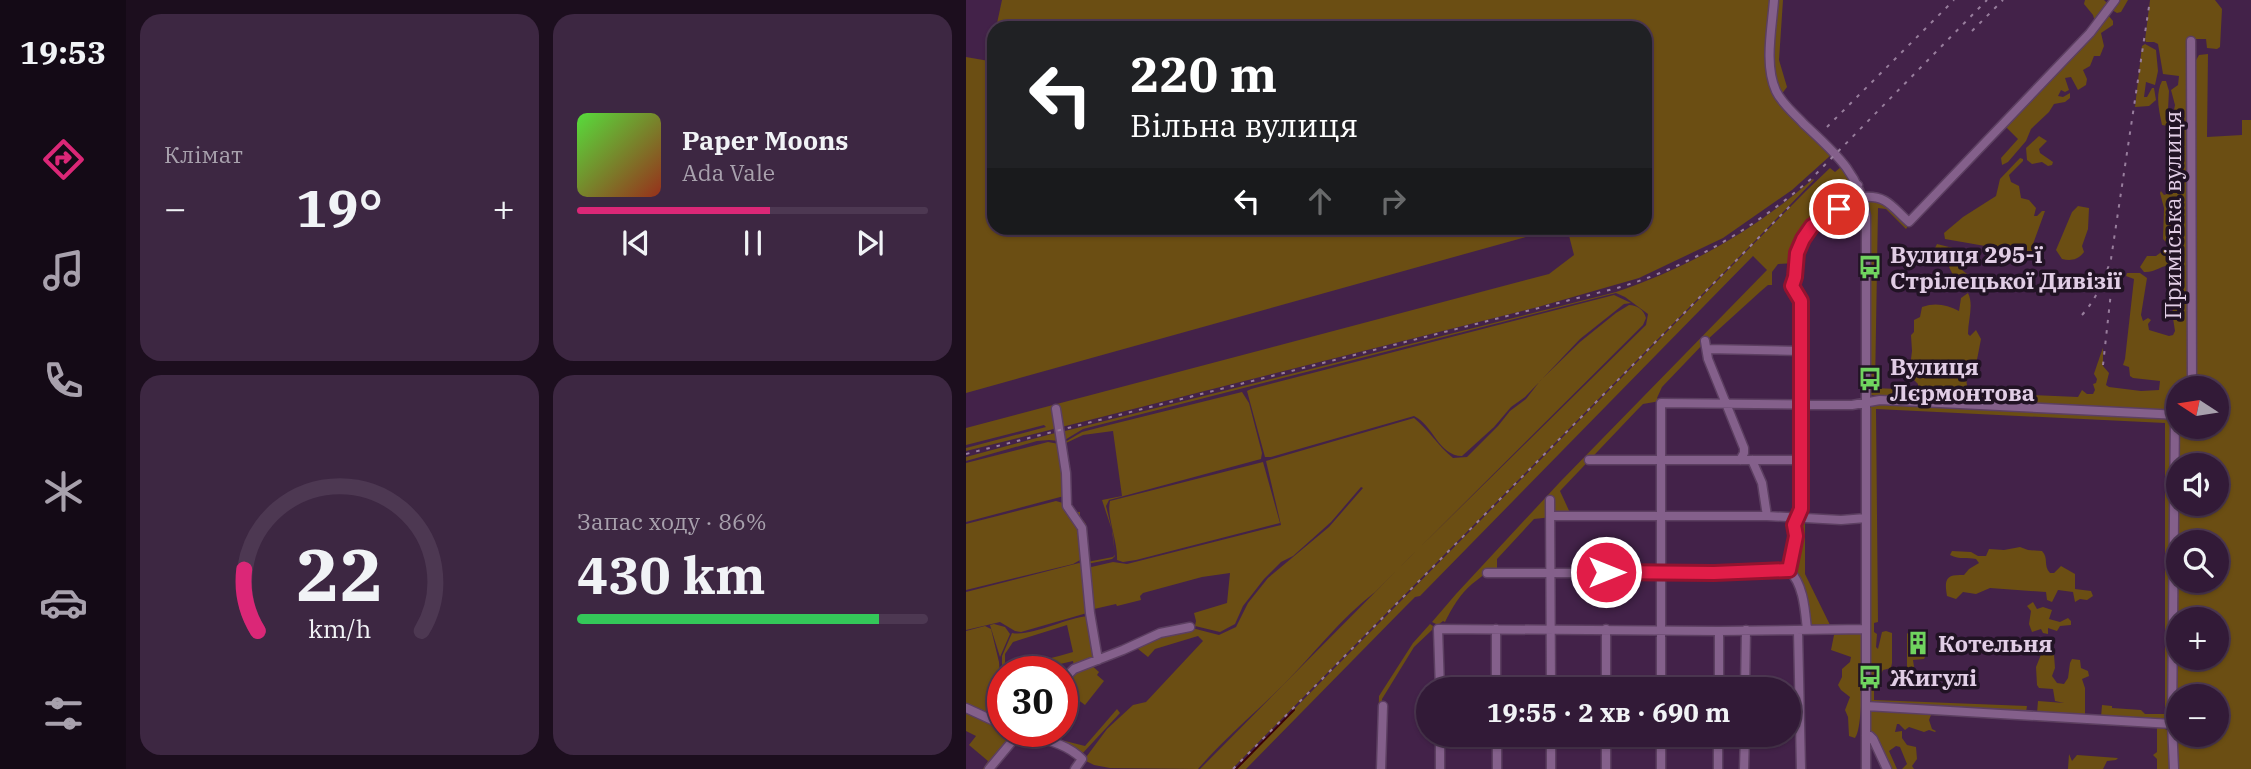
<!DOCTYPE html>
<html lang="uk">
<head>
<meta charset="utf-8">
<style>
	body { margin:0; font-family:"IBM Plex Serif",serif; background:#3d2742; color:#f1f3f6; height:100vh; display:flex; flex-direction:column; font-size:26px; white-space:nowrap }
	* { box-sizing:border-box; margin:0 }
	p { font-size:23px; color:#a8a1ad }
	.icon { flex:none; width:38px; height:38px; fill:none; stroke:currentColor; stroke-width:2; stroke-linecap:round; stroke-linejoin:round }
	.map { position:relative; flex:1; overflow:hidden }
	.side { display:flex; flex-direction:column; gap:14px; padding:14px; background:#1c0e1e; width:840px }
	.side>* { flex:none }
	.top-card { position:absolute; left:21px; top:21px; width:665px; height:214px; border-radius:21px; box-shadow:0 2px 5px #0004,0 0 0 2px #4d3852; background:#202124; color:#fff; overflow:hidden }
	.needle { width:46px; rotate:282deg }
	.controls { position:absolute; left:1200px; top:376px; display:grid; gap:14px }
	.controls a { display:grid; place-items:center; width:63px; height:63px; border-radius:50%; background:#321a37; box-shadow:0 2px 5px #0004,0 0 0 2px #4d3852; font-size:35px }
	.speed { position:absolute; left:21px; top:656px; display:flex; gap:14px; font-size:35px; font-weight:700; text-align:center }
	.speed>* { display:grid; place-content:center; width:91px; height:91px; border-radius:50%; background:#321a37; box-shadow:0 2px 5px #0004,0 0 0 2px #4d3852; line-height:1 }
	.speed .limit { border:10px solid #d22; background:#fff; color:#111 }
	.pin { position:absolute; display:grid; place-items:center; width:60px; height:60px; color:#fff; margin:-30px; border:4px solid #fff; border-radius:50%; box-shadow:0 2px 7px #0007 }
	.me { position:absolute; width:77px; margin:-38px; rotate:90deg; stroke-linejoin:round; filter:drop-shadow(0 0 5px #0008) }
	.turn { display:flex; align-items:center; gap:24px; height:147px; padding:0 28px; font-size:32px }
	.turn .icon { width:91px; height:91px; stroke-width:2.5 }
	.turn b { display:block; font-size:49px; line-height:60px }
	.lanes { display:flex; align-items:center; height:66px; padding:0 28px; background:#0003; justify-content:center; gap:35px; direction:ltr }
	.lanes .off { opacity:.35 }
	.big { font-size:52px; font-weight:700; line-height:1.1 }
	.side .widget { flex:1; display:flex; flex-direction:column; justify-content:center; gap:10px; min-width:0; padding:0 24px; border-radius:21px; background:#3d2742 }
	.side .dial { align-items:center; gap:0 }
	.dial svg { height:182px; overflow:visible; fill:none; stroke:#4d3852; stroke-width:7; stroke-linecap:round; text-anchor:middle }
	.dial text { fill:#f1f3f6; stroke:none }
	.song { display:flex; align-items:center; gap:21px }
	.cover { width:84px; height:84px; border-radius:10px; background:linear-gradient(135deg,hsl(110 70% 55%),hsl(10 70% 35%)) }
	.played { height:7px; border-radius:4px; background:linear-gradient(90deg,#db2777 55%,#4d3852 55%) }
	.keys { display:flex; justify-content:space-around; direction:ltr }
	.heat { display:flex; justify-content:space-between; align-items:center; font-size:38px; direction:ltr }
	.charge { height:10px; border-radius:5px; background:linear-gradient(90deg,#34c759 86%,#4d3852 0) }
	.side .tiles { flex:1; display:grid; gap:14px; grid-template-columns:repeat(2,1fr) }
	.trip { position:absolute; left:450px; top:677px; width:385px; height:70px; border-radius:35px; background:#321a37; box-shadow:0 2px 5px #0004,0 0 0 2px #4d3852; font-weight:700; line-height:70px; text-align:center }
	main { display:flex; flex:1; min-height:0 }
	.dock { display:flex; flex-direction:column; width:126px; justify-content:space-around; align-items:center; background:#140a16; color:#a8a1ad }
	.dock .icon { width:49px; height:49px }
	.dock .on { color:#db2777 }
	.dock b { font-size:32px; color:#f1f3f6 }
	.map>svg:first-child { display:block }
	.green { fill:#6b4e13; fill-rule:evenodd }
	.lines { fill:none; stroke-linecap:round; stroke-linejoin:round }
	.stream { stroke:#3b0007; stroke-width:2 }
	.minor-casing { stroke:#5c3f61; stroke-width:11 }
	.minor { stroke:#84608b; stroke-width:8 }
	.rail { stroke:#987e9d; stroke-width:2; stroke-dasharray:3.5 7; stroke-linecap:butt }
	.route-casing { stroke:#92132f; stroke-width:18 }
	.route { stroke:#e11d48; stroke-width:12 }
	.labels { text-anchor:middle; dominant-baseline:central; stroke-width:7; stroke-linejoin:round; paint-order:stroke }
	.street-label { font-size:23px; fill:#e1cde5; stroke:#211324 }
	.poi-label { font-size:23px; font-weight:bold; fill:#e1cde5; stroke:#211324; text-anchor:start }
</style>
</head>
<body>
<main>
<nav class="dock">
<b>19:53</b>
<svg class="icon on" aria-label="directions" viewBox="0 0 24 24"><path d="M12 3l9 9-9 9-9-9zM9 14v-3h6M13 9l2 2-2 2"/></svg>
<svg class="icon" aria-label="music" viewBox="0 0 24 24"><path d="M9 18V5l10-2v13"/><circle cx="6" cy="18" r="3"/><circle cx="16" cy="16" r="3"/></svg>
<svg class="icon" aria-label="phone" viewBox="0 0 24 24"><path d="M5 4h4l2 5-3 2q2 4 5 5l2-3 5 2v4C11 20 4 13 5 4z"/></svg>
<svg class="icon" aria-label="climate" viewBox="0 0 24 24"><path d="M12 3v18M4 7l16 10M4 17L20 7"/></svg>
<svg class="icon" aria-label="car" viewBox="0 0 24 24"><path d="M5 17H2v-5l4-1 3-4h7l3 4 3 1v5h-3M9 17h6M6 11h13"/><circle cx="7" cy="17" r="2"/><circle cx="17" cy="17" r="2"/></svg>
<svg class="icon" aria-label="filters" viewBox="0 0 24 24"><path d="M4 7h16M4 17h16"/><circle cx="9" cy="7" r="2"/><circle cx="15" cy="17" r="2"/></svg>
</nav>
<section class="side">
<div class="tiles">
<div class="widget"><p>Клімат</p>
<div class="heat"><a>−</a><b class="big">19°</b><a>+</a></div>
</div>
<div class="widget">
<div class="song"><i class="cover"></i><div><b>Paper Moons</b><p>Ada Vale</p></div></div>
<div class="played"></div>
<div class="keys"><svg class="icon" aria-label="previous" viewBox="0 0 24 24"><path d="M18 5L8 12l10 7zM5 5v14"/></svg><svg class="icon" aria-label="pause" viewBox="0 0 24 24"><path d="M8 5v14M16 5v14"/></svg><svg class="icon" aria-label="next" viewBox="0 0 24 24"><path d="M6 5l10 7-10 7zM19 5v14"/></svg></div>
</div>
<div class="widget dial"><svg viewBox="0 0 100 80">
<path d="M14 69A42 42 0 1 1 86 69"/>
<path d="M14 69A42 42 0 0 1 8 42" stroke="#db2777"/>
<text x="50" y="56" font-size="32" font-weight="700">22</text>
<text x="50" y="72" font-size="11">km/h</text>
</svg></div>
<div class="widget"><p>Запас ходу · 86%</p><b class="big">430 km</b><div class="charge"></div></div>
</div>
</section>
<div class="map">
<svg width="1285" height="769" viewBox="0 0 1285 769">
	<rect width="100%" height="100%" fill="#432249"/>
	<!-- green -->
	<path class="green" d="M36,0h770l-1,85 60,70 -39,35 -69,48 -84,40 -101,29 -572,144v-3l80,-21 -2,-2 -78,20v-17l583,-154 25,-19 -7,-27h78v-200h-649z
		M810,0h7l-4,60 8,27 -6,8 -8,-25z
		M1119,0h19l4,4 4,-4h16l-7,12 -4,1 -5,-3 -4,5 5,6v4l-12,8 3,13 -4,10h-6l-4,10 -7,4 4,9 -1,6 -8,5 -7,-13 -6,1 4,12 -4,2 -4,-2 -3,6 5,1 7,-4v5l-5,4 -11,2 -5,8 -18,17 -5,12 -18,21 -6,3 -1,-7 17,-19 -13,-13 90,-104 -2,-7 -9,-11z
		M1184,0h65l7,9 -2,38 -3,2 -10,-1 -1,-9h-16v349h-11v25l-309,-18 -3,-191 5,-5 6,-1 31,27 -3,4 -20,-20 -8,-1 -3,180 43,2v-6l-9,-9 3,-24 -1,-16 3,-3v-12l6,-3 2,-10c14,-5 25,-2 37,4l2,-13 7,-5c6,12 0,27 0,41l2,2 6,-6 5,9 -6,31 -9,7 1,9 13,2 3,5 95,4 4,-7 5,4h6l2,-4 -2,-6 3,-1 1,-4 -3,-5c1,-3 8,-24 9,-26v18l6,7 -3,12 3,2 32,4 18,-1 1,-9 -27,-3 -3,-2 -1,-9 -6,-2 2,-6 9,-80 -8,-3 1,-3h13l7,5 -6,37 2,6 5,-3 3,2 -3,4 1,6 20,6 4,-1 2,-4 -3,-19 4,-10v-37c-13,-2 -20,8 -32,7l-4,-5 7,-11h9l8,-6 10,3 3,-1v-12l-11,2 -3,-3 1,-31 -4,-15 1,-2 3,4 6,-2v-12l5,-12v-36l-2,-6 -11,-2c-3,-15 -7,-30 0,-44h4l3,10 -1,19 5,5 2,-10 -4,-15 7,-5 1,-9 -16,-2 -5,-30 -4,-2h-8l-1,-2z
		M28,36v192h564l-592,165v-336l23,4z
		M1179,44l11,6 2,21 -3,14 -9,-3 -2,15h3l5,-9h2l2,12 -7,6 -14,1 7,-61z
		M1242,54l-1,83 35,-2v-15h9v649h-76l4,-342h38v-39h-24l2,-326 4,-7zM1213,466h38v38h-38zM1213,542h38v39h-38zM1213,620h38v38h-38zM1213,696h38v39h-38z
		M1073,136l8,5 -8,8 1,4 13,9 -1,3 -4,1 -6,-4 -10,2 -5,-4 -1,-12z
		M1054,158l3,1v2l-14,14 2,7 8,4 2,12 8,2 7,8 -2,8h3l5,-5h3l-12,33 3,4 -2,4 -3,2 -86,-15 -1,-6 19,-16 33,-21 4,-17z
		M876,166l16,26 4,19 -24,-4 -23,15 -20,41 -17,1 -6,8v13h-4l-7,6 -54,49 -45,47 -5,11 3,3 -17,3 -5,5 -78,82 11,24 -37,4 -37,40v12l-7,-2c-6,6 -12,10 -18,15 -12,10 -20,24 -27,38l-2,-1 -5,4 -6,-3 24,-28 104,-112 207,-212 -14,-14 -333,340 -5,1 -9,9 -160,163h-11l571,-578 24,-23 5,4z
		M847,179l1,1 -61,63 -521,526h-32l209,-211 237,-233 2,-11 -23,-17 -9,-4 -533,136 -20,12 -2,-9 555,-140c74,-25 138,-62 197,-113z
		M1112,206l11,2 -1,21 -6,17 2,6c-6,8 -13,9 -22,7l-6,-9 16,-38z
		M971,244l36,9 -1,5 -12,1 2,11 5,4 -5,8 -13,4 -3,-2 1,-6 6,-3 -4,-8 3,-9 -3,-5h-11l-3,-5z
		M648,295l17,8 -7,1 -44,35 -55,58 -14,10 -17,20 -32,29c-23,0 -29,-31 -48,-40l-143,41h-6l-18,-66 4,-2z
		M663,305c8,0 15,5 17,13l-3,7 -268,267c-35,27 -61,62 -92,93 -28,28 -59,54 -85,84l-88,-1 -16,-3 -10,-5 23,-31 26,-24 13,-3 57,-61 -5,-5 -43,13 -7,8 -10,-8 -1,-4 23,-11 28,-7 31,8 17,-8 12,-24 20,-25 61,-51 34,-39 -2,-1 -30,35 -38,34 -12,6 -17,17 -21,27 -8,18 -15,8 -25,-6 1,-5 -2,-8 33,-10 3,-30 -28,4 -59,16 -3,3 1,4 -24,6 -1,-2 -22,5 5,31h-4l-8,-72 26,-6 14,2 154,-39 -15,-64 148,-43c15,12 24,28 39,40l14,-1 31,-31 12,-15 16,-12 14,-18 40,-39 36,-29z
		M276,392l7,11 13,50 -1,6 -152,41 -3,6 7,28 2,22 -3,3 -25,5 -5,-42 1,-2 3,4 1,38 26,-5 2,-2 -3,-25 -10,-30 20,-4 -9,-65 -30,4 -17,8 6,69h8v3h-5l-6,-5 -4,-68 17,-10 27,-7z
		M907,404l292,13 8,4 -1,54 -2,4 -5,1v-57l-289,-14 2,213 -4,1v9l3,2 -1,13 2,2 4,-17 4,-1 6,2v30l-1,5 -8,2 -3,6 -6,1v23l153,6 -1,6 -157,-9v-294z
		M93,432l1,9 -11,-1 -12,1 -71,20v-4z
		M82,442l11,2 2,3 3,49 -98,26v-59z
		M297,462l17,61 -144,37 -13,2 -6,-2c1,-19 -11,-44 -7,-59z
		M1199,483h5l1,3 -1,226 -2,4 -8,5 -59,-4 1,-12 10,1v2l29,2 4,4h20z
		M90,501l7,2 17,28 2,28 -9,5 -107,26v-66z
		M839,519v55l26,53h-20l-19,-59 5,-46z
		M1054,547l8,3 14,1c7,7 1,15 8,22h4l7,-7 14,8v15l16,2 2,5 -6,4 -7,-1 -5,3 -2,-10 -15,-2 -6,12 -5,-2 -1,-8 -56,-4 -14,6 -13,-2 -7,7 -9,-3c-3,-17 -1,-22 17,-21l5,-6 10,-6 -3,-4c-9,-2 -16,1 -26,-4l2,-4 19,1 7,4h8l3,-7 15,1z
		M113,563l3,1 5,49 -66,19 -6,-1 -15,-9 -34,8v-38z
		M1067,602l4,7 6,-2 9,3 -3,9 11,3 8,-4 3,3v4l-11,1 -3,5 -9,-3v6l-5,-1 -2,-4 -9,3 -3,-8 2,-13 -4,-5z
		M122,616l6,39 -2,4 -18,8 -1,-6 -47,11h-23l-1,6v-22l10,-23c18,4 54,-15 76,-17zM101,625l6,27c-22,7 -45,11 -68,17v-15l8,-12z
		M28,624l11,3 5,7 -10,23 -10,-32z
		M464,624l3,2 -1,4 -18,17 -32,52 -2,70h-3l2,-73 34,-53z
		M19,626l6,3 8,33 4,61 -37,-17v-75z
		M871,632l26,1c-1,19 1,95 -8,105l-6,-2 -1,-19 -3,-7 5,-13 -9,-7 -3,-5 4,-8v-8l8,-7 1,-5 -20,-7 3,-15z
		M941,633l4,3 2,10h12l3,5 -4,8 -11,1 1,7 -5,8 -2,-1z
		M1076,652l12,3 1,13 -3,8 5,7 7,1 4,-6 2,-15 2,-4 8,1 1,8 7,3 1,5 -7,3 3,9v27l-48,-2 1,-12 26,2 -9,-2 -2,-12 -14,-1 -2,-3 -1,-18z
		M124,664l9,8 -2,3 7,6 -19,24 -20,-15 -3,2v-8l11,-12z
		M151,709l3,4 -39,42 -20,-13v-2l24,6z
		M904,710l82,3 -5,3 -16,-1 -2,5 3,9 4,2 -1,1 -6,-2 -5,2 -15,-5 -4,3 -6,-6h-2l-2,8 7,-1v7l5,7 9,2 1,12 -5,7 2,3h-12l5,-5 -7,-17 -4,-1 -7,5 8,18h-8l-21,-36z
		M0,712l37,14v6h12l-28,37h-4l5,-8 -19,-16 7,-9 -10,-5z
		M1019,716l177,11 8,5 3,37h-16v-10l-4,-4 4,-3v-24l-172,-10z
		M1103,754l3,7 5,-6 41,3 -2,2 -9,1 -4,8h-35z"/>
	<g class="lines">
		<!-- stream -->
		<path class="stream" d="M270,769l58,-59"/>
		<!-- minor casing -->
		<g class="minor-casing">
			<path id="minor" d="M808,0c-2,28 -10,65 2,91 6,13 19,23 28,33 30,28 56,49 62,92v553
				M1225,41l1,347
				M897,197c24,-2 29,10 46,25l181,-189 25,-33
				M891,213l-8,-9 1,-9 8,-10
				M739,341l3,18 36,89v5l-4,7
				M742,349l93,2
				M90,409l10,64 1,33 15,22 8,85 8,47
				M623,460h212
				M786,460l10,23 5,33
				M584,500l1,190
				M584,516h217l74,4 25,-2
				M521,573h227l75,-3
				M530,629v61
				M640,629v61
				M841,630c-2,-19 -3,-45 -18,-60l6,-34v-15l5,-4 1,-8v-208l-9,-15c4,-11 3,-21 5,-32 4,-22 22,-33 39,-45l22,5
				M832,631l3,138
				M96,681l12,-12 49,-19 37,-17 30,-6
				M474,690l-2,-61 281,2 147,-2
				M695,690v-287l191,2 28,-5 299,15
				M753,690v-59
				M779,690l1,-60
				M900,706l306,18
				M0,708l37,17
				M53,732c22,7 46,10 63,27l-7,10
				M531,735v34
				M585,735v34
				M640,735v34
				M900,735l4,1 3,3 14,30
				M23,769l31,-37
				M415,769l2,-63
				M474,769v-34
				M695,769v-34
				M752,769v-34
				M778,769l1,-34
				M1208,769l-2,-45 3,-309"/>
		</g>
		<!-- minor -->
		<use href="#minor" class="minor"/>
		<!-- rail -->
		<path class="rail" d="M1006,31l31,-31
			M861,127l127,-127
			M1116,315c15,-17 22,-35 29,-56l39,-259
			M1137,365l10,-91
			M0,454l651,-166c72,-21 139,-61 195,-110l175,-178
			M267,769l559,-565"/>
	</g>
	<g class="lines">
		<!-- route casing -->
		<g class="route-casing">
			<path id="route" d="M640,572l108,1 75,-3 7,-34 -2,-11 7,-16v-208l-9,-15 3,-9 2,-24 6,-14 9,-13 27,-17"/>
		</g>
		<!-- route -->
		<use href="#route" class="route"/>
	</g>
	<!-- icons -->
	<defs>
		<g id="bus-bare" transform="scale(1.89)"><path d="M-5-6H5V4H4V6H2V4H-2V6H-4V4H-5ZM-3.5-4V0h7V-4ZM-3.5 1.2v1.5H-2V1.2ZM2 1.2v1.5H3.5V1.2Z" fill="#70d35f" stroke="#211324" stroke-width="2.5" paint-order="stroke"/></g>
		<g id="building-bare" transform="scale(1.89)"><path d="M-4-6H4V6H1V3H-1V6H-4ZM-2.5-4.3h1.7v1.8h-1.7ZM.8-4.3h1.7v1.8H.8ZM-2.5-1h1.7V.8h-1.7ZM.8-1h1.7V.8H.8Z" fill="#70d35f" stroke="#211324" stroke-width="2.5" paint-order="stroke"/></g>
	</defs>
	<g fill-rule="evenodd">
		<use href="#bus-bare" x="904" y="267"/>
		<use href="#bus-bare" x="904" y="379"/>
		<use href="#building-bare" x="952" y="643"/>
		<use href="#bus-bare" x="904" y="677"/>
	</g>
	<g class="labels">
		<!-- street labels -->
		<g class="street-label">
			<text transform="translate(1206 215) rotate(-90)">Приміська вулиця</text>
		</g>
		<!-- poi labels -->
		<g class="poi-label">
			<text x="924" y="254">Вулиця 295-ї<tspan x="924" dy="26">Стрілецької Дивізії</tspan></text>
			<text x="924" y="366">Вулиця<tspan x="924" dy="26">Лєрмонтова</tspan></text>
			<text x="972" y="643">Котельня</text>
			<text x="924" y="677">Жигулі</text>
		</g>
	</g>
</svg>
<div class="controls">
<a><svg class="needle" viewBox="-14 -14 28 28"><path d="M0-13l5 13h-10z" fill="#e53935"/><path d="M0 13l5-13h-10z" fill="#a8a1ad"/></svg></a>
<a><svg class="icon" aria-label="sound" viewBox="0 0 24 24"><path d="M4 9h4l5-4v14l-5-4H4zM17 9q2 3 0 6"/></svg></a>
<a><svg class="icon" aria-label="search" viewBox="0 0 24 24"><circle cx="10" cy="10" r="6"/><path d="M15 15l6 6"/></svg></a>
<a>+</a>
<a>−</a>
</div>
<div class="speed"><div class="limit">30</div></div>
<div class="pin" style="left:873px;top:209px;background:#d93025"><svg class="icon" aria-label="arrive" viewBox="0 0 24 24"><path d="M6 21V4h12l-3 4 3 4H6"/></svg></div>
<svg class="me" style="left:640px;top:572px" viewBox="-20 -20 40 40"><circle r="17" fill="#e11d48" stroke="#fff" stroke-width="3"/><path d="M0-11L8 9 0 5-8 9z" fill="#fff"/></svg>
<div class="trip">19:55 · 2 хв · 690 m</div>
<div class="top-card">
<div class="turn"><svg class="icon" aria-label="left" viewBox="0 0 24 24"><path d="M17 20v-9H6M10 6l-5 5 5 5"/></svg><div><b>220 m</b>Вільна вулиця</div></div>
<div class="lanes"><svg class="icon" aria-label="left" viewBox="0 0 24 24"><path d="M17 20v-9H6M10 6l-5 5 5 5"/></svg><svg class="icon off" aria-label="ahead" viewBox="0 0 24 24"><path d="M12 20V5M6 11l6-6 6 6"/></svg><svg class="icon off" aria-label="right" viewBox="0 0 24 24"><path d="M7 20v-9h11M14 6l5 5-5 5"/></svg></div>
</div>
</div>
</main>
</body>
</html>
